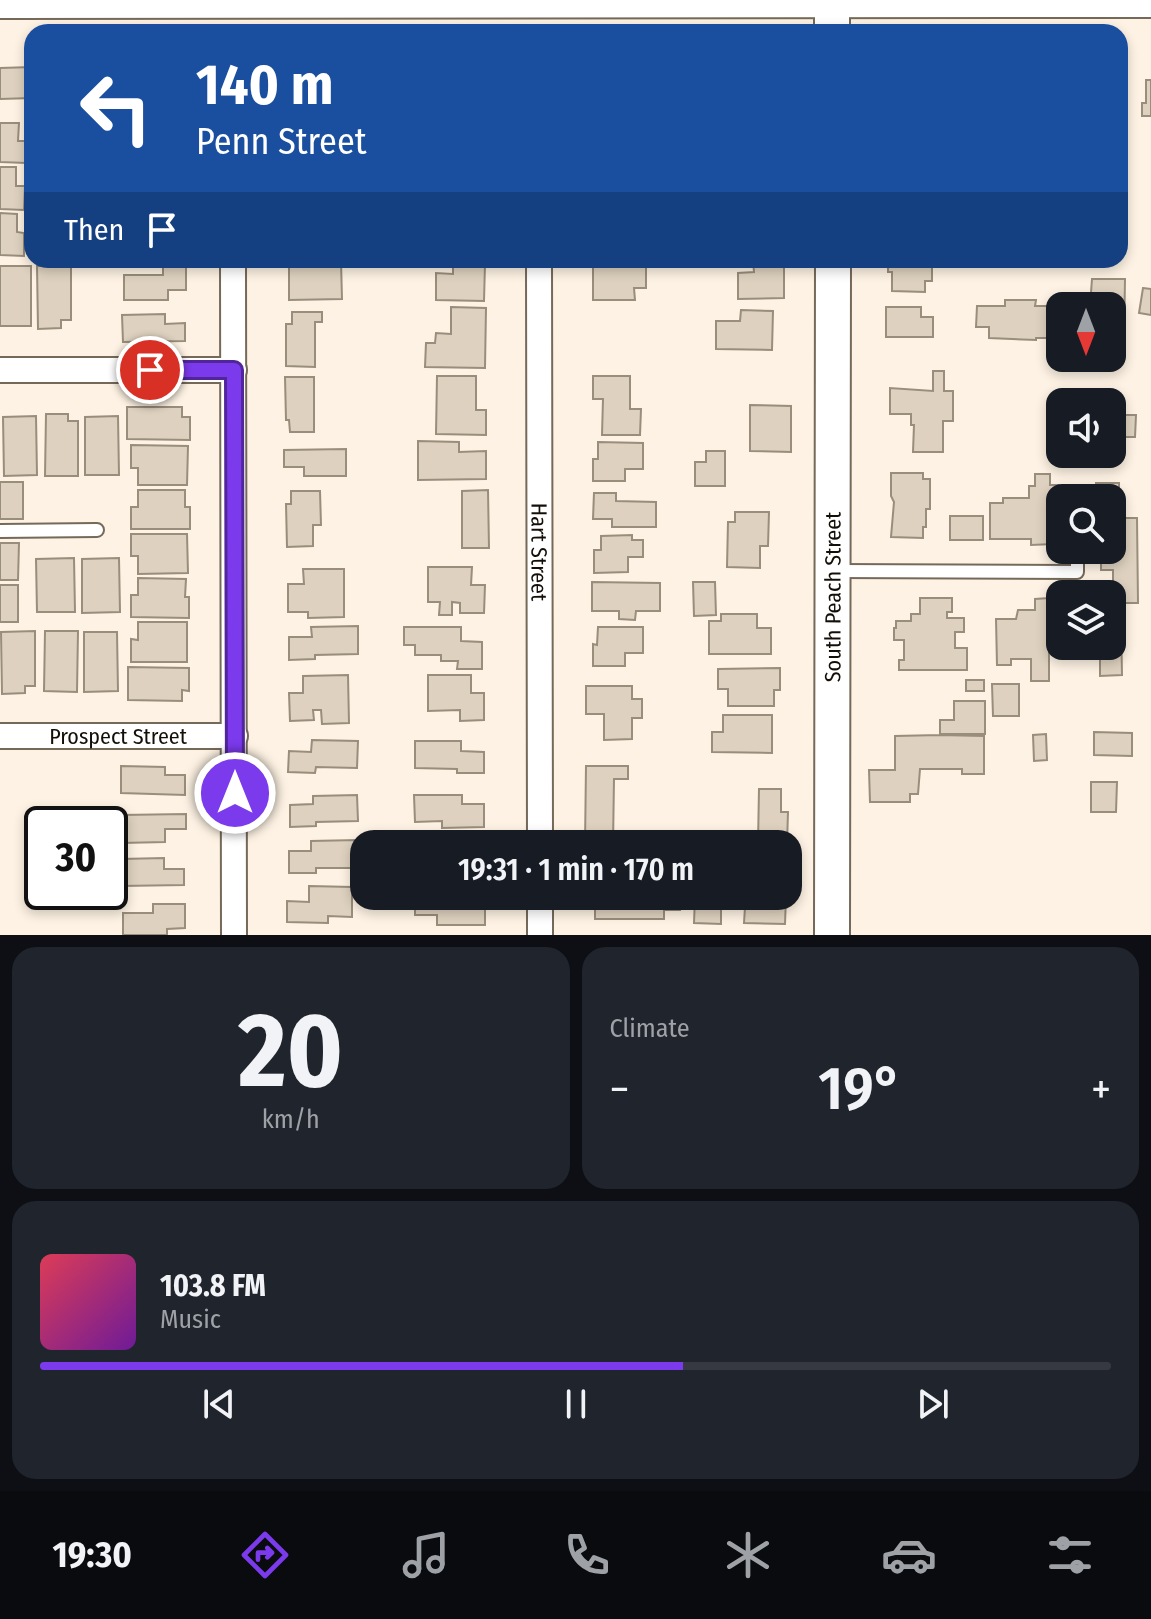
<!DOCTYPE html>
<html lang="en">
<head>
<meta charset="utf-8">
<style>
	body { margin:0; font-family:"Fira Sans Condensed",sans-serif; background:#20242c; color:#f1f3f6; height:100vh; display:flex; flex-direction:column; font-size:30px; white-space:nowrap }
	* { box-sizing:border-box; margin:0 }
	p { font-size:26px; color:#9ea1a6 }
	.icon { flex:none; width:44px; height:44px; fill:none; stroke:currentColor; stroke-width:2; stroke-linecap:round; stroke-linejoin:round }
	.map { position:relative; height:935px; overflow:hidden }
	.sheet { display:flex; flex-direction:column; gap:12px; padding:12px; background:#0d0f14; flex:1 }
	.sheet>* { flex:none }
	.hud { position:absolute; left:24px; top:24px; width:1104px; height:244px; border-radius:24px; box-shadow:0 4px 12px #0003; background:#1a4fa0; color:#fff; overflow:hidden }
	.needle { width:52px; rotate:180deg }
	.buttons { position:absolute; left:1046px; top:292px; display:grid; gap:16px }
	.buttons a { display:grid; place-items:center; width:80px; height:80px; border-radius:16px; background:#171b24; box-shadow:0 4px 12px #0003; font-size:40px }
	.speed { position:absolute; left:24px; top:806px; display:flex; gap:16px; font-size:40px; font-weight:700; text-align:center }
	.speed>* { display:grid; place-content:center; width:104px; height:104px; border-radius:50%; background:#171b24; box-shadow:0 4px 12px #0003; line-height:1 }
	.speed .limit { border:4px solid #111; border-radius:12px; background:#fff; color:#111 }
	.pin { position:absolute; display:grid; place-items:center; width:68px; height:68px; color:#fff; margin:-34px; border:4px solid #fff; border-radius:50%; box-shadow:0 2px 8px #0007 }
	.me { position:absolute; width:88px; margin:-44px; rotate:0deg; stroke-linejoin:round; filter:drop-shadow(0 0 6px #0008) }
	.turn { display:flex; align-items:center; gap:28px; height:168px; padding:0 40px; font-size:36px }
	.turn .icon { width:104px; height:104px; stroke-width:2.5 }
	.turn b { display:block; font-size:56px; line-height:68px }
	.then { display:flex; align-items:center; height:76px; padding:0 40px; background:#0003; gap:16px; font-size:30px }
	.big { font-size:60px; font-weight:600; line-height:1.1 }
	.sheet .widget { flex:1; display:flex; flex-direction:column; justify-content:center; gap:12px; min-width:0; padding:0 28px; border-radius:24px; background:#20242c }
	.sheet .dial { align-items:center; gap:0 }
	.dial b { font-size:104px; line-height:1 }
	.song { display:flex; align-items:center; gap:24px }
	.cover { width:96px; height:96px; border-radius:12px; background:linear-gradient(135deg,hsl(350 70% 55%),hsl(280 70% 35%)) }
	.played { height:8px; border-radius:4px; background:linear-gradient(90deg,#7c3aed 60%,#363941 60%) }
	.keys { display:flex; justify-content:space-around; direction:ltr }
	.heat { display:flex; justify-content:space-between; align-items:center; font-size:44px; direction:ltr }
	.sheet .tiles { flex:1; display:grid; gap:12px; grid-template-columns:1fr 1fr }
	.widget:last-child { grid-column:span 2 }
	.trip { position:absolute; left:350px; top:830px; width:452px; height:80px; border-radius:24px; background:#171b24; box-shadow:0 4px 12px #0003; font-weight:600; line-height:80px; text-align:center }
	.tab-bar { display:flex; height:128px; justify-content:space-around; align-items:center; background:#090b0e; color:#9ea1a6 }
	.tab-bar .icon { width:56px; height:56px }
	.tab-bar .active { color:#7c3aed }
	.tab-bar b { font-size:36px; color:#f1f3f6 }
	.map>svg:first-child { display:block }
	.building { fill:#ded1bf; stroke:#998d7c; stroke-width:2 }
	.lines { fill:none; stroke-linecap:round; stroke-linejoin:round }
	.lane-casing { stroke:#756959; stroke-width:16 }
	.street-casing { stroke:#756959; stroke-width:28 }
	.secondary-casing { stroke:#756959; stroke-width:38 }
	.lane { stroke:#fff; stroke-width:12 }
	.street { stroke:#fff; stroke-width:24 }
	.secondary { stroke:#fff; stroke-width:34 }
	.route-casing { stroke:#51269a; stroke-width:20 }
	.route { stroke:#7c3aed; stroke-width:14 }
	.labels { text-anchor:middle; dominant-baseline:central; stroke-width:6; stroke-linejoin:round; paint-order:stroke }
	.street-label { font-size:22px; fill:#130e08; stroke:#fff }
</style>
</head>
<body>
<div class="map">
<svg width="1151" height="935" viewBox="0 0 1151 935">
	<rect width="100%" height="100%" fill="#fdf2e3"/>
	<!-- building -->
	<path class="building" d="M32,67v31l-32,1v-31z
		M1146,80h5v36h-9v-13h4z
		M0,123h19l-1,18h8v22l-26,-1z
		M0,167h16v19h9l-1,24 -24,-1z
		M0,213l17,1v18l7,1v23l-24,-1z
		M753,260h31v38l-46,1v-26l16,-1z
		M888,260h44v21h-7v11l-33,-1v-19h-4z
		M289,261h52l1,38 -53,1z
		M646,261v27h-12l1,12h-42v-38z
		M453,263l32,1 -1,37 -48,-1v-27l17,1z
		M0,266h31v60h-31z
		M37,266h34v54h-10v8l-23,1z
		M163,266h23v24h-18v10h-44v-25h39z
		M1092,279h33l-1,62h-12v-35h-22z
		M1143,288l8,1v26l-12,-2z
		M1005,300h31l-1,6h15v32h-14v2l-47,-2v-11h-13l1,-21h28z
		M451,307l35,1 -1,60 -60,-1 1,-24h9l1,-10 15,1z
		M886,307h35v10h12v20h-47z
		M741,310l32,1 -1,39 -56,-1v-28h24z
		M292,312h30v10h-7v45l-29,-1v-42h6z
		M165,314v10l20,-1v18l-62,1 -1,-27z
		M933,371h11v20h9v30h-10v31h-30l1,-27h-3v-11h-21v-26l43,3z
		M437,376h39v34h10v25l-50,-1z
		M593,376h37v33h11l-1,26h-38l1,-36h-10z
		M285,377h29v55h-24l-1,-12h-3z
		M750,405l41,1v46l-41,-1z
		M127,407h55v10h8v23l-63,-1z
		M46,414h22v7h10v55h-33z
		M1116,415h20l-1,22h-17z
		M36,416l1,59 -33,1 -1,-59z
		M118,416l1,59h-34v-58z
		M418,441l41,1v10l27,-1v28l-68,1z
		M598,442l45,1v26h-18v12h-32v-22h5z
		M131,445l57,1 -1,39h-49v-17h-7z
		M346,449v27h-42v-9h-20v-17z
		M706,451h19v35h-30v-24h11z
		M891,473h32v6h7v30h-4v18h-3v11l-32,-1 3,-35 -3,-6z
		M1035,474h15v11h8v25h-4v34l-23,1v-6h-41v-36h13v-5h26v-12h6z
		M0,482h23v37h-23z
		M1096,483h23v13h4v22h14l1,85h-25v-33h-12v-10h-5v-10h16v-52h-21l5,-2z
		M138,490h47v17h5v22h-59v-22h7z
		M488,490l1,58h-27v-57z
		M291,491h29l1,34h-8v21l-26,1 -1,-43h5z
		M594,493h22v8l40,1v25h-44v-8h-19z
		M735,512h34l-1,34h-8v22l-33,-1 1,-45h7z
		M950,516h33v24h-33z
		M131,534h56l1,39 -50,1v-18h-7z
		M632,535v5h11v17h-15v15l-34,1v-23h7v-14z
		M0,543h19l-1,37h-18z
		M74,558l1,54h-38l-1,-53z
		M119,558l1,54 -38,1v-54z
		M428,567h44l-1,18h14l-1,28h-24v-10l-8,-1v13h-13l1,-13h-12z
		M303,569h41v48l-36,1v-6h-20v-28h16z
		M138,578l48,1 -1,18h4v21l-58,-1v-22h7z
		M592,582l68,1v28h-24l-1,9 -16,-1v-8h-27z
		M693,582h22l1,33 -22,1z
		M0,585h18v37h-18z
		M920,598h32v14h-5v6h17v14h-9v16h12v22h-68v-10h5v-20h-10v-12h2v-7h15v-7h9z
		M1049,598v83h-18v-22h-20v6h-14l-1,-46h20l2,-9h17v-11z
		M721,614h36v14h14v26h-62v-33h12z
		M1112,618h9l1,57 -22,1v-30h12z
		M138,622h49v40h-56v-23l7,1z
		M358,626v28l-43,1v4l-26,1v-23h23l-1,-10z
		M404,627h57v14l21,1v27h-25l1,-8h-17v-6h-26v-10h-11z
		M598,627h45v26h-18v13h-32v-22l4,1z
		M35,631v55h-10v7l-23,1 -1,-62z
		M45,631h33l-1,61 -33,-1z
		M84,632h33l1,59 -34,1z
		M128,667l61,1v23l-7,-1v11l-54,-1z
		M780,668v22h-6v16h-46v-17h-10v-20z
		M348,675l1,48 -27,1 -1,-14h-8l1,10 -24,1 -1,-28h14v-17z
		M428,675h43v18h13v27l-24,1v-11l-32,1z
		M966,680h18v11h-18z
		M992,684h27v32h-26z
		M586,686h46v13h10v19h-10v21l-28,1v-26h-18z
		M954,701h31v33h-45v-14h14z
		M723,715h49v38l-60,-1v-20h11z
		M1094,732l38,1v23l-38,-1z
		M1046,734l1,26 -13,1 -1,-26z
		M940,735l44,1v38h-22v-5h-42l-2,25h-8v8h-40l-1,-32h26v-34z
		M312,740l46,1 -1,27 -41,-1 -1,6 -27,-1 1,-21 22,1z
		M415,741h46v10l23,1v21h-27v-4l-42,-1z
		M121,766l44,1v8h20v20l-64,-2z
		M586,766h42v13h-14l-1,65h-28z
		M1091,782h26l-1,30h-25z
		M759,789h22v23h7l-1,32h-29z
		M357,795l1,26 -42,1v4l-26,1v-22l23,-1v-8z
		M414,795h48v9h22v23l-42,1v-7l-27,1z
		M186,814v15h-21v13l-44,1v-28z
		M358,840v28h-42v5h-27v-22h22v-10z
		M415,840h46v4h-46z
		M164,858v11h20v16l-63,1v-27z
		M309,886l43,1v30l-24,-1v7l-41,-1v-21l22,1z
		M415,896h70v29h-48v-10h-22z
		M595,896h85v14h-16v9h-69z
		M695,896h91l-1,28 -41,-1 1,-16 -24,-1v18l-27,-1z
		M153,904h32v24l-18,1v6h-44v-22h30z"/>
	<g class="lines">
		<!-- lane casing -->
		<g class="lane-casing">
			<path id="lane" d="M0,531l97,-1
				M836,571l241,1v-22"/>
		</g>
		<!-- street casing -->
		<g class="street-casing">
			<g id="street">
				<path d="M0,6l1151,-1"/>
				<path d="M233,260l1,675"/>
				<path id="s1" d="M539,260l1,584"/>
				<path d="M0,370h234"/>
				<path id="s2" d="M0,736h235"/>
				<path d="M540,896v39"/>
			</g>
		</g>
		<!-- secondary casing -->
		<g class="secondary-casing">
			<g id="secondary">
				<path d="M832,0v32"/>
				<path id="s3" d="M832,935l1,-675"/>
			</g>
		</g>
		<!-- lane -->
		<use href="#lane" class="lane"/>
		<!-- street -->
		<use href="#street" class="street"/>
		<!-- secondary -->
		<use href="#secondary" class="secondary"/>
	</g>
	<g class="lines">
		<!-- route casing -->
		<g class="route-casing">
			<path id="route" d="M150,370h84l1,423"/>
		</g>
		<!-- route -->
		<use href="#route" class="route"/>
	</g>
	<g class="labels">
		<!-- street labels -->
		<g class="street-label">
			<text stroke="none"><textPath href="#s1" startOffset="292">Hart Street</textPath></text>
			<text stroke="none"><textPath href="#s3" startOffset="338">South Peach Street</textPath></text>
			<text stroke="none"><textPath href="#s2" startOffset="118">Prospect Street</textPath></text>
		</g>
	</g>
</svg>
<div class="buttons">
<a><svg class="needle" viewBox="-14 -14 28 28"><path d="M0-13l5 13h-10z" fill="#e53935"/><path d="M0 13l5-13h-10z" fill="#9ea1a6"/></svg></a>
<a><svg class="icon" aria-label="sound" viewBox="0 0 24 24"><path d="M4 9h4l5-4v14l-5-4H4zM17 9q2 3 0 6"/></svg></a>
<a><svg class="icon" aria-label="search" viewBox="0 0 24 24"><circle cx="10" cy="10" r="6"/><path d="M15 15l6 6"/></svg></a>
<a><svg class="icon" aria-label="layers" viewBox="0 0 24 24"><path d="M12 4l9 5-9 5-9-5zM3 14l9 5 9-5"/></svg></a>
</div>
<div class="speed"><div class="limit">30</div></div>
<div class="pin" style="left:150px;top:370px;background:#d93025"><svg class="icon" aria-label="arrive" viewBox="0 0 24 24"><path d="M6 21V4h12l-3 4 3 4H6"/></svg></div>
<svg class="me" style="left:235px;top:793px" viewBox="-20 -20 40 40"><circle r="17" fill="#7c3aed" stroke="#fff" stroke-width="3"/><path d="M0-11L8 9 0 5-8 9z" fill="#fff"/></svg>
<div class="trip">19:31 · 1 min · 170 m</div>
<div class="hud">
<div class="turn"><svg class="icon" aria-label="left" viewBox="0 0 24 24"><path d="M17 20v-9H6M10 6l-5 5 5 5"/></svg><div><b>140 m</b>Penn Street</div></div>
<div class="then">Then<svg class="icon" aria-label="arrive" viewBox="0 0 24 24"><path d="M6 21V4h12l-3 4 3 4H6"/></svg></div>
</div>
</div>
<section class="sheet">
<div class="tiles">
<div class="widget dial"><b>20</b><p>km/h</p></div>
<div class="widget"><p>Climate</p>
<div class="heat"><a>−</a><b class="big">19°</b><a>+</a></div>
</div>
<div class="widget">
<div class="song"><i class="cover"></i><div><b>103.8 FM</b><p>Music</p></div></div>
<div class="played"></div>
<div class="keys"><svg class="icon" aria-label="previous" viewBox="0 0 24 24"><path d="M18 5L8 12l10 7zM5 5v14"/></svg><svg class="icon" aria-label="pause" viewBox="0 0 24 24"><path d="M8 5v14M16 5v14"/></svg><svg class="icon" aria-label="next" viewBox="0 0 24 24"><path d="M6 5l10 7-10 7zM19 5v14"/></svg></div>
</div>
</div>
</section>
<nav class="tab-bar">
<b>19:30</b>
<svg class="icon active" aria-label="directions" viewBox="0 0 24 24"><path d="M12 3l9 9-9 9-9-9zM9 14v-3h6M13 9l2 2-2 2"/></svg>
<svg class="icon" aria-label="music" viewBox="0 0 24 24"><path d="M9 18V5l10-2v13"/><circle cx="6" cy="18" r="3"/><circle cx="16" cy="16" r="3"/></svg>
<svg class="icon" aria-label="phone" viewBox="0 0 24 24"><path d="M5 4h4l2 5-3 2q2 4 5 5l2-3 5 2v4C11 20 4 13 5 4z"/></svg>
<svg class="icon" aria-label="climate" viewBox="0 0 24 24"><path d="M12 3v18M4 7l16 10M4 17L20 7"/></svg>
<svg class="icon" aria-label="car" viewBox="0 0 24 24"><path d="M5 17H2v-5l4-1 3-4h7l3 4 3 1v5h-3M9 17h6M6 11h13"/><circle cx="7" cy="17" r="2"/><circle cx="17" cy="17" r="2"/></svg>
<svg class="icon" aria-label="filters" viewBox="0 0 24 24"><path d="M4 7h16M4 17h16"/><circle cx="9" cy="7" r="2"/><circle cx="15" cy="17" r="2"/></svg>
</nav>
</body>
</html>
